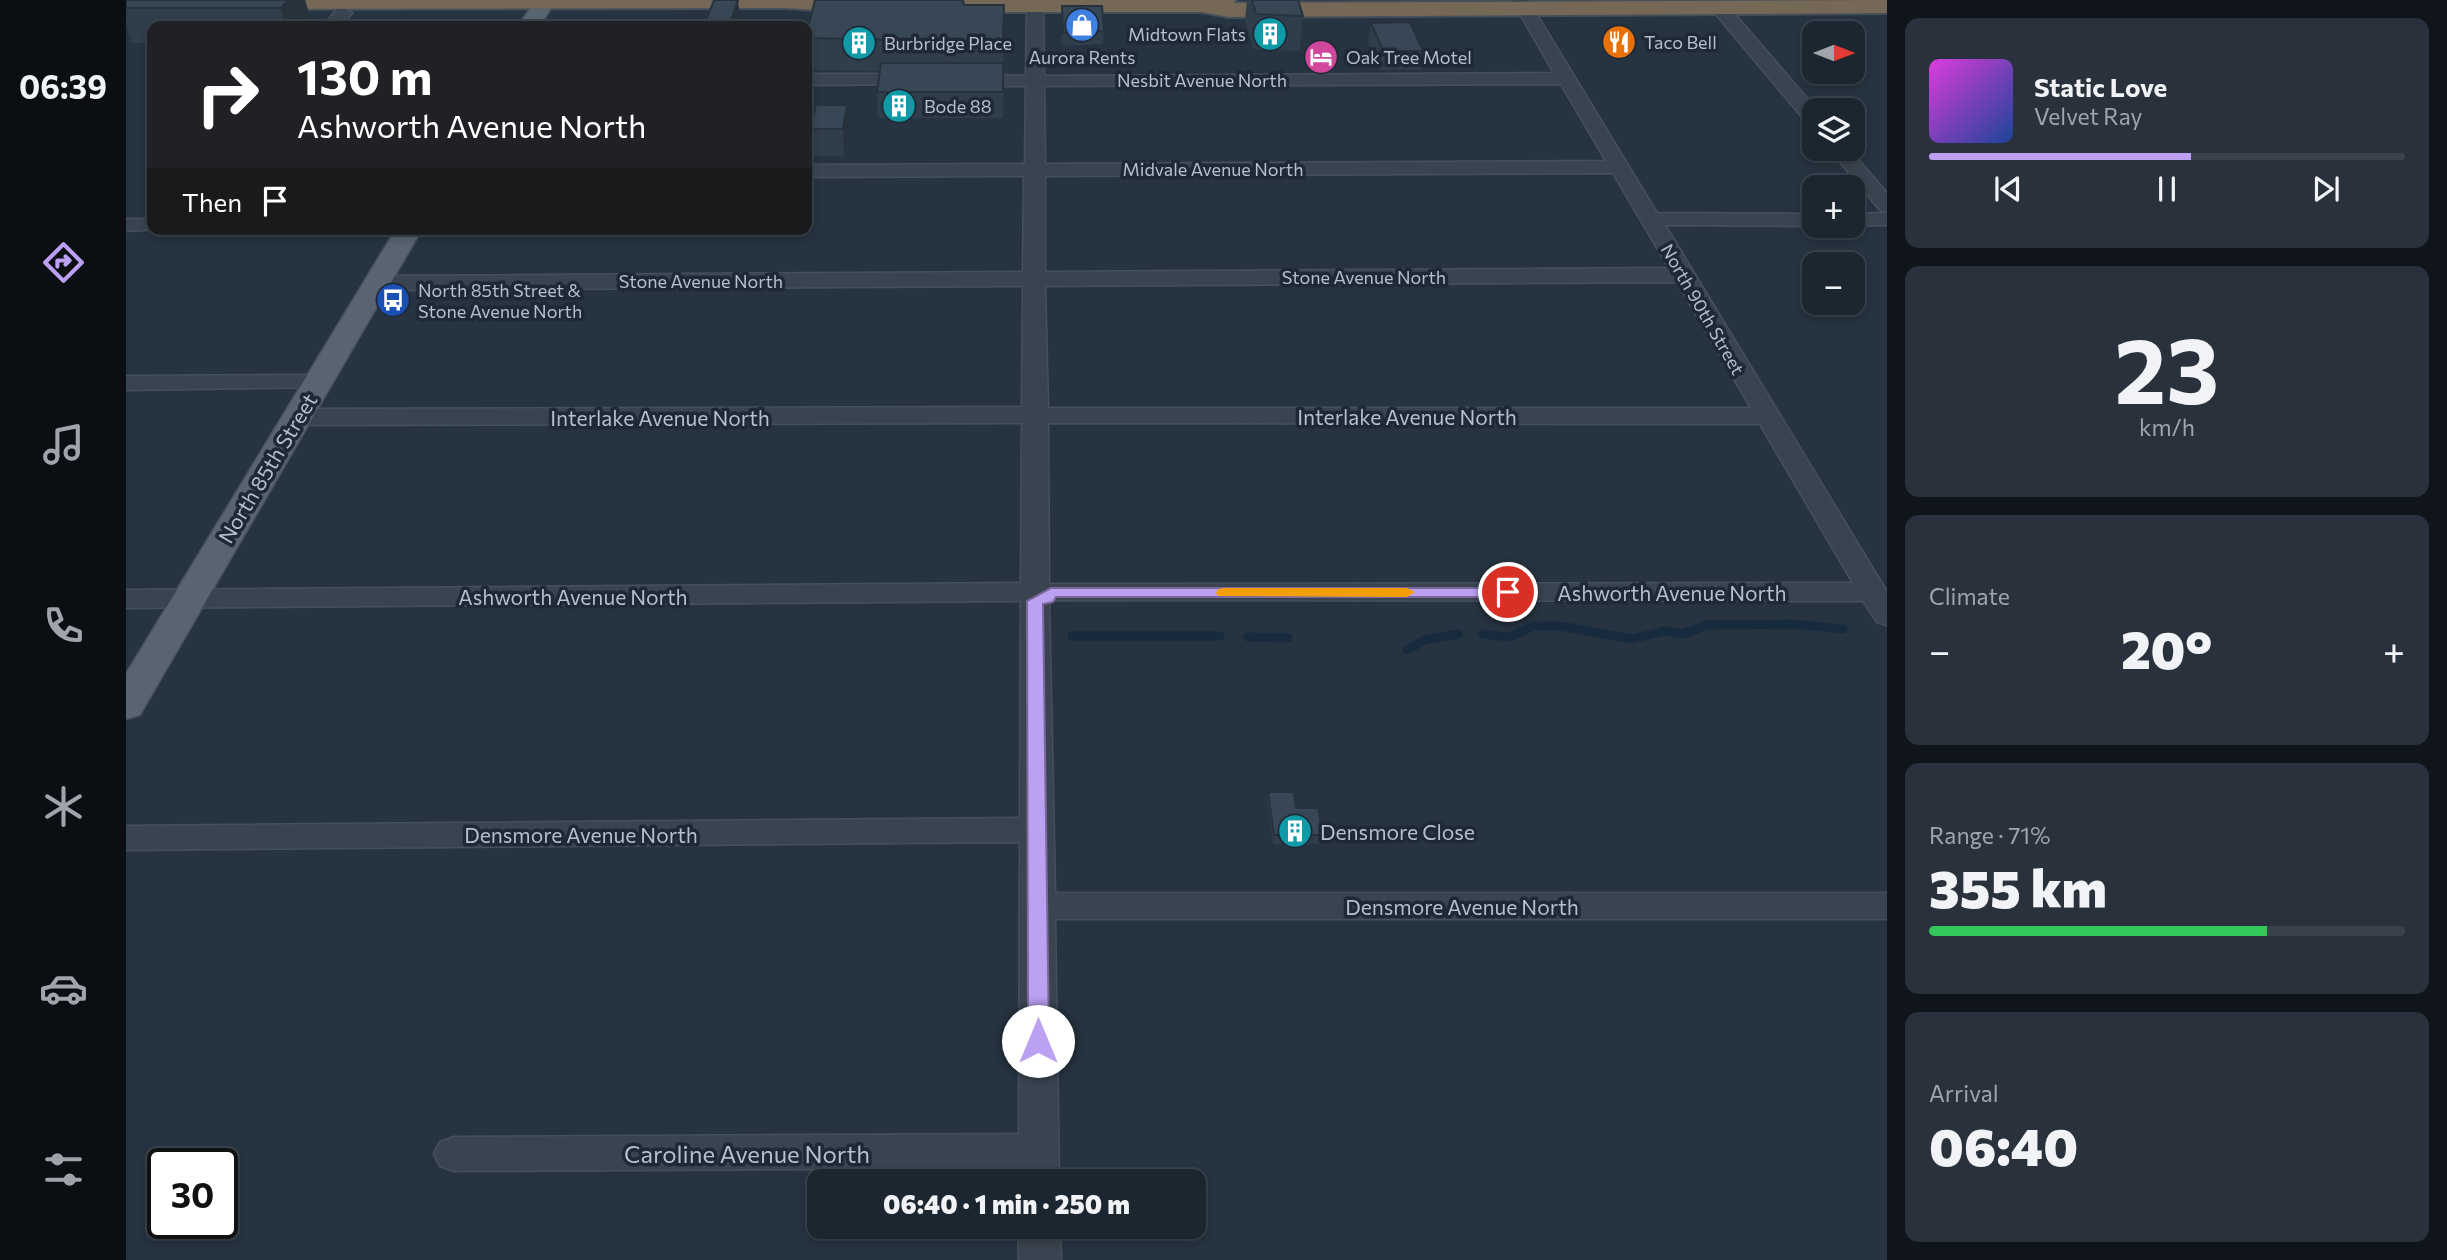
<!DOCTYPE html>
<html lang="en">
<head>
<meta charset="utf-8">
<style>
	body { margin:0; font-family:Commissioner,sans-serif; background:#29323c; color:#f1f3f6; height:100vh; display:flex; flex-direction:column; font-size:26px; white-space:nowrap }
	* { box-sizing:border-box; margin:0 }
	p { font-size:23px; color:#a0a5ab }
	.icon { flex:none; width:38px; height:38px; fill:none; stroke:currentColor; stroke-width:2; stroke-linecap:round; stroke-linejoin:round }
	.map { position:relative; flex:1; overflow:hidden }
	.sheet { display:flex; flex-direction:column; gap:18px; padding:18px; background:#0f151a; width:560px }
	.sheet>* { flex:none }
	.guide { position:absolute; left:21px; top:21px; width:665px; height:214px; border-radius:14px; box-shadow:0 4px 10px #0003,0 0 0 2px #3a434c; background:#202124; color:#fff; overflow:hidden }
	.needle { width:46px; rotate:90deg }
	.buttons { position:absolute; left:1676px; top:21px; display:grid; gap:14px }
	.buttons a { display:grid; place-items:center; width:63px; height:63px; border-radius:14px; background:#1c2630; box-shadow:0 4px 10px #0003,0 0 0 2px #3a434c; font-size:35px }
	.speed { position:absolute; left:21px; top:1148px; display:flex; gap:14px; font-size:35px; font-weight:700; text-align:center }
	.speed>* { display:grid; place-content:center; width:91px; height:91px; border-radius:50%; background:#1c2630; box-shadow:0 4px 10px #0003,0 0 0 2px #3a434c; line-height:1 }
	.speed .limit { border:4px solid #111; border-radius:10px; background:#fff; color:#111 }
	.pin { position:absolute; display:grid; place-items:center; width:60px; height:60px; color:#fff; margin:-30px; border:4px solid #fff; border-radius:50%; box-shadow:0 2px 7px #0007 }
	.me { position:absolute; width:77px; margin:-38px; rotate:0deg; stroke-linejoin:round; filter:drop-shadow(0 0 5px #0008) }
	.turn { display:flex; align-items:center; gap:24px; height:147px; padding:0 35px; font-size:32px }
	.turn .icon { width:91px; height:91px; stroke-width:2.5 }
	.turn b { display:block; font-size:49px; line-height:60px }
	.then { display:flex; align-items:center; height:66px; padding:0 35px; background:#0003; gap:14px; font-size:26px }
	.big { font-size:52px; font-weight:800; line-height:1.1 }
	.sheet .card { flex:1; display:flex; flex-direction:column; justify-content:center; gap:10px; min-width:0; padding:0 24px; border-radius:14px; background:#29323c }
	.sheet .dial { align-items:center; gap:0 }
	.dial b { font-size:91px; line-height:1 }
	.song { display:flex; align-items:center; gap:21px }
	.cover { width:84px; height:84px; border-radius:10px; background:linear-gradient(135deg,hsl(300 70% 55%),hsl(220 70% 35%)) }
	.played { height:7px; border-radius:4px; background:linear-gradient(90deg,#bca0f2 55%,#3a434c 55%) }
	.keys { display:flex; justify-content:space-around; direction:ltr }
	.heat { display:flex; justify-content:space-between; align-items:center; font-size:38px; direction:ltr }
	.charge { height:10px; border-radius:5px; background:linear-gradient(90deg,#34c759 71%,#3a434c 0) }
	.trip { position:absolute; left:681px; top:1169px; width:399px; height:70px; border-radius:14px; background:#1c2630; box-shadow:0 4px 10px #0003,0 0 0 2px #3a434c; font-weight:800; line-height:70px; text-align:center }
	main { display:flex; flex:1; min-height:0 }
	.dock { display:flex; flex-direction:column; width:126px; justify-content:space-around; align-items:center; background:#0b0f13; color:#a0a5ab }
	.dock .icon { width:49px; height:49px }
	.dock .selected { color:#bca0f2 }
	.dock b { font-size:32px; color:#f1f3f6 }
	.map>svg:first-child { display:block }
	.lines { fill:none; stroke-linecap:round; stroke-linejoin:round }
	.stream { stroke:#182b3e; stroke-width:9 }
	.minor-casing { stroke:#46505c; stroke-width:3 }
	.major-casing { stroke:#46505c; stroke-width:3 }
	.highway-casing { stroke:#454f5a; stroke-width:4 }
	.minor { fill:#3a4450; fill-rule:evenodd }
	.major { fill:#586470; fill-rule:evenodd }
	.highway { fill:#766857; fill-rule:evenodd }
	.wall { fill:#303d4a }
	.shaded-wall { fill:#27323c }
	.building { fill:#384756; stroke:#27323c; stroke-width:2 }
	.route { fill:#bca0f2; stroke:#7a689d; stroke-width:2 }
	.slow { fill:#f59e0b }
	.labels { text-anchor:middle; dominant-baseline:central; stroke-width:7; stroke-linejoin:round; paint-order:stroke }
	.far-poi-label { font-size:18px; fill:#b6bfca; stroke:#1f2935; text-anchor:start }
	.far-street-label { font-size:18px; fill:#b6bfca; stroke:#1f2935 }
	.street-label { font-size:21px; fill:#b6bfca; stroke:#1f2935 }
	.poi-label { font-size:21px; fill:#b6bfca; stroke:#1f2935; text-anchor:start }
	.near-street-label { font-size:24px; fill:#b6bfca; stroke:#1f2935 }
</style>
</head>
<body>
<main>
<nav class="dock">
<b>06:39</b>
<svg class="icon selected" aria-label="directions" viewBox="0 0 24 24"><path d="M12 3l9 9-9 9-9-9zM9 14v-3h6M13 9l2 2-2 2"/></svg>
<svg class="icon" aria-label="music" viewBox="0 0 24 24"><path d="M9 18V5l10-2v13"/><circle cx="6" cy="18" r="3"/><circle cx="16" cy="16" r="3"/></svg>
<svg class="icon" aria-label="phone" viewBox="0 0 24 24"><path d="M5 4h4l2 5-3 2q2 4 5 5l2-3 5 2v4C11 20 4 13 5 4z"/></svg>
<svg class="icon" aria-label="climate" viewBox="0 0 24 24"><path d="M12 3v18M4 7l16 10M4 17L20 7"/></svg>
<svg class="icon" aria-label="car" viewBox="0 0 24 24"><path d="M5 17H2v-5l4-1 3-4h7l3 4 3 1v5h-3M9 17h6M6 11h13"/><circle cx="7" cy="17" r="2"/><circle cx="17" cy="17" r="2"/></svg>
<svg class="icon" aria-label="filters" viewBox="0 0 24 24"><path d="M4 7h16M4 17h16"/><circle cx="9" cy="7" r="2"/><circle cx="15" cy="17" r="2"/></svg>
</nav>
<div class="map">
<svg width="1761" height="1260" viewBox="0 0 1761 1260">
	<rect width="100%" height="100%" fill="#263340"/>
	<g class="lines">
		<!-- stream -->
		<path class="stream" d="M1357,634l27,3 23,-11h27l72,13 32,-8 19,3 24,-9 85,-1 51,5
			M946,636h148
			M1122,637l40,1
			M1281,650l17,-10 34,-6"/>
		<!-- minor casing -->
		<g class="minor-casing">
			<path id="minor" d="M909,0l8,5 1,71 510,-3 -42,-73h16l129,213 158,1v12h3h-3l-150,-1 222,367v33l-10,-3 -14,-21 -814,-1 6,293h832v26h-832l4,262h-40l-1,-13 -564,3 -14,-5 -6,-12 6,-12 14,-5 565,-3 1,-292 -894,8v-24l894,-8 1,-217 -895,7v-18l895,-7 1,-160 -725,2 -9,-3 -4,-5 4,-5 9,-3 725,-2 1,-121 -645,4 -8,-2 -3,-5 3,-5 8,-2 645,-4 1,-96 -217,1v-12l218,-1 1,-78h-65l-9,-6 9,-6 65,2 1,-71zM1435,84l45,77 -561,3 -1,-78zM1487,173l56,95 -624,4v-96zM1551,282l74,126h-703l-3,-122zM922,423l712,1 93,159 -804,1z
				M1594,3l6,1 91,106h-2v16l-7,-2 -94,-112 -2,-4z
				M217,8l9,5 -11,13h-17l13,-17z
				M793,74l7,2 2,4 -2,4 -119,1v-11z
				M1703,149h20l38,44v19l-7,-2z
				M1761,213v12l-34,1h-3h3v-12z
				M0,219h26v10h8l-34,2z
				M193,375l9,2 3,5 -3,5 -202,3v-14z
				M892,1227h42l1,33h-42z"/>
		</g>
		<!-- major casing -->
		<g class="major-casing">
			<path id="major" d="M410,0h20l-16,26h-22z
				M270,229h26l-277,477 -5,9 -14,4v-45z"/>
		</g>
		<!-- highway casing -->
		<g class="highway-casing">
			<path id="highway" d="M119,0h991l-2,3 653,-3v13l-658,4 -28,-5h-209c-17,-5 -33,-3 -50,-7l-2,-4 -3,4 -8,2 -91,4 -54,-3 -530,1 -8,-2z"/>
		</g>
		<!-- minor -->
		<use href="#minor" class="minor"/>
		<!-- major -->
		<use href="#major" class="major"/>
		<!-- highway -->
		<use href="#highway" class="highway"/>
	</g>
	<!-- wall -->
	<path class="wall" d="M0,0h179l5,18 -7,8h-151v17h-20l-6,-20z
		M1114,0h58l5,16 -3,35 -47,-2 -8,-29 2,-20z
		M838,5h40l-1,113h-125l-1,-26 3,-21 -73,-1v-38z
		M936,6l42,25 -1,13 -41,2z
		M1245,23l52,28 -3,19h-40l-12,-28z
		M690,105l33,26 -5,25h-32l-2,-27z
		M1142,792l55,43 -1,9h-49l-6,-43z"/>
	<!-- shaded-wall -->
	<path class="shaded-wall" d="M162,0h17l5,18 -7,8h-18l-4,-18z
		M612,0l2,18 -3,8h-8z
		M878,5v31l-1,37v-31z
		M721,105l2,26 -5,25 -1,-27z"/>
	<!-- building -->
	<path class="building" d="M0,0h162l-7,8h-155z
		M588,0h24l-9,26h-25z
		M689,0h148l1,5h40l-1,37 -196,-4v-6z
		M1126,0h46l5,16 -47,-2z
		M936,6h40l2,25 -41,2z
		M1284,22l13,29h-40l-12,-28z
		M755,63h122v29h-126z
		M690,105h31l-4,24h-33z
		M1142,792h26l2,16h22l5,27h-49z"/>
	<!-- route -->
	<path class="route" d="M925,588h457l8,4 -8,5h-452l-3,5 -10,2 6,437 -3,6 -8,2 -7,-2 -3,-6 -1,-440z"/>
	<!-- slow -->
	<path class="slow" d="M1098,588h183l8,4 -8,5 -189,-1 -2,-3 2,-4z"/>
	<!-- icons -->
	<defs>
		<g id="shop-disc" transform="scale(1.75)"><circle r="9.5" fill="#3f7fe0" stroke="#1f2935"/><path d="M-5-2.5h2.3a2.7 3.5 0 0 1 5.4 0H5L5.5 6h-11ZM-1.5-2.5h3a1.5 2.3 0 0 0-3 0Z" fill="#fff"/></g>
		<g id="building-disc" transform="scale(1.75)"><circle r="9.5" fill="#0f9aa8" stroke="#1f2935"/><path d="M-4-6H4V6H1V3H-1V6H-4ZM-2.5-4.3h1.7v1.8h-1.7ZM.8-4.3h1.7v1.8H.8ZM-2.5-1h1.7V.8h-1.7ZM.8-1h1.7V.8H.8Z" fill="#fff"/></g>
		<g id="restaurant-disc" transform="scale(1.75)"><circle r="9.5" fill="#e8710a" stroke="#1f2935"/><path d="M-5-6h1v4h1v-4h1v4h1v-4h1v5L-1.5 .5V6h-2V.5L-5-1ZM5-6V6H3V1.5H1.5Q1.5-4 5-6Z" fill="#fff"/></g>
		<g id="hotel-disc" transform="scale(1.75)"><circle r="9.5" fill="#d1479c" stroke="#1f2935"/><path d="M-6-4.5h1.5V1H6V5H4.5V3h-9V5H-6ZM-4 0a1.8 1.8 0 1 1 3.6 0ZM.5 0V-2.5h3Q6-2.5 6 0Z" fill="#fff"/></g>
		<g id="bus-disc" transform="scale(1.75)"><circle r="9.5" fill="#1a4fb4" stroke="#1f2935"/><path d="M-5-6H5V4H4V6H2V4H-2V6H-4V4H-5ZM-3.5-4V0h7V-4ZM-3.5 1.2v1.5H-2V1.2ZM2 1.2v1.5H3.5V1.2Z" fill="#fff"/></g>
	</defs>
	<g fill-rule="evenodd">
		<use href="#shop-disc" x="956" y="25"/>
		<use href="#building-disc" x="1144" y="34"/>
		<use href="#restaurant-disc" x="1493" y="42"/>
		<use href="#building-disc" x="733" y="43"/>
		<use href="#hotel-disc" x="1195" y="57"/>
		<use href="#building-disc" x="773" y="106"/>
		<use href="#bus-disc" x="267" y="300"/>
		<use href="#building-disc" x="1169" y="831"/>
	</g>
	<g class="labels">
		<!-- far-poi labels -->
		<g class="far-poi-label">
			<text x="1120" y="34" text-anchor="end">Midtown Flats</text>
			<text x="1518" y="42">Taco Bell</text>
			<text x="758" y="43">Burbridge Place</text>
			<text x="956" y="57" text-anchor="middle">Aurora Rents</text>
			<text x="1220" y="57">Oak Tree Motel</text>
			<text x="798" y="106">Bode 88</text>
			<text x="292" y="290">North 85th Street &amp;<tspan x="292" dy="21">Stone Avenue North</tspan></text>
		</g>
		<!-- far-street labels -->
		<g class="far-street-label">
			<text x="1076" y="80">Nesbit Avenue North</text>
			<text x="1087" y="169">Midvale Avenue North</text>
			<text x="1238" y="277">Stone Avenue North</text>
			<text x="575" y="281">Stone Avenue North</text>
			<text transform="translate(1577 309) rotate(60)">North 90th Street</text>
		</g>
		<!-- street labels -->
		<g class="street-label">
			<text x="1281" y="416">Interlake Avenue North</text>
			<text x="534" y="417">Interlake Avenue North</text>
			<text transform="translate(141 468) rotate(-59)">North 85th Street</text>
			<text x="1546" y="592">Ashworth Avenue North</text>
			<text x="447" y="596">Ashworth Avenue North</text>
			<text x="455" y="834">Densmore Avenue North</text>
			<text x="1336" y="906">Densmore Avenue North</text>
		</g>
		<!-- poi labels -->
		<g class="poi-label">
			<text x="1194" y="831">Densmore Close</text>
		</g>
		<!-- near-street labels -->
		<g class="near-street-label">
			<text x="621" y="1153">Caroline Avenue North</text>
		</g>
	</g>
</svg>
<div class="buttons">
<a><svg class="needle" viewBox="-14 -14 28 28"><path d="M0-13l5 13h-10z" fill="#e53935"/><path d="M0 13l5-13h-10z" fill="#a0a5ab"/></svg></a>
<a><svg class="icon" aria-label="layers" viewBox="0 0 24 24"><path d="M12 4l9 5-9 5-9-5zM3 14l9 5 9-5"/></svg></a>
<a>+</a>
<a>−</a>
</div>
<div class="speed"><div class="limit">30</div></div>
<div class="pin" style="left:1382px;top:592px;background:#d93025"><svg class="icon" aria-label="arrive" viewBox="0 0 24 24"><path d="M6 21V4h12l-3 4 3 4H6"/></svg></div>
<svg class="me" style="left:912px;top:1041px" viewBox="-20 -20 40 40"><circle r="19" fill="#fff"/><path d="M0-13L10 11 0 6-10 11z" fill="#bca0f2"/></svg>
<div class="trip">06:40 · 1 min · 250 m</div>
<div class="guide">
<div class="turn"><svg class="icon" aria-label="right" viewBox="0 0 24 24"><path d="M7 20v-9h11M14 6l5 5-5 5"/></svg><div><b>130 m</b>Ashworth Avenue North</div></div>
<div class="then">Then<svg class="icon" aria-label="arrive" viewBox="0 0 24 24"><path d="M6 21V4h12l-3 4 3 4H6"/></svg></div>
</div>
</div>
<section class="sheet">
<div class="card">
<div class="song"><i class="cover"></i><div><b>Static Love</b><p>Velvet Ray</p></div></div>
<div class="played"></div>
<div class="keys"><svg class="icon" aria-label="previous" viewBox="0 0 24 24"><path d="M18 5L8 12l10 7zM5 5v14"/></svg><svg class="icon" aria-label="pause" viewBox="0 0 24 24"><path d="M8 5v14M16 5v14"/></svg><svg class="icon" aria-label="next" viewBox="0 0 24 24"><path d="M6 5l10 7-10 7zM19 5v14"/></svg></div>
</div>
<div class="card dial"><b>23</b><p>km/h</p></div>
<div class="card"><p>Climate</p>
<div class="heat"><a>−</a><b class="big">20°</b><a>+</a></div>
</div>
<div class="card"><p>Range · 71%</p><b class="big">355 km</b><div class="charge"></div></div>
<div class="card"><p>Arrival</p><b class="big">06:40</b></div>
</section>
</main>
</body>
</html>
